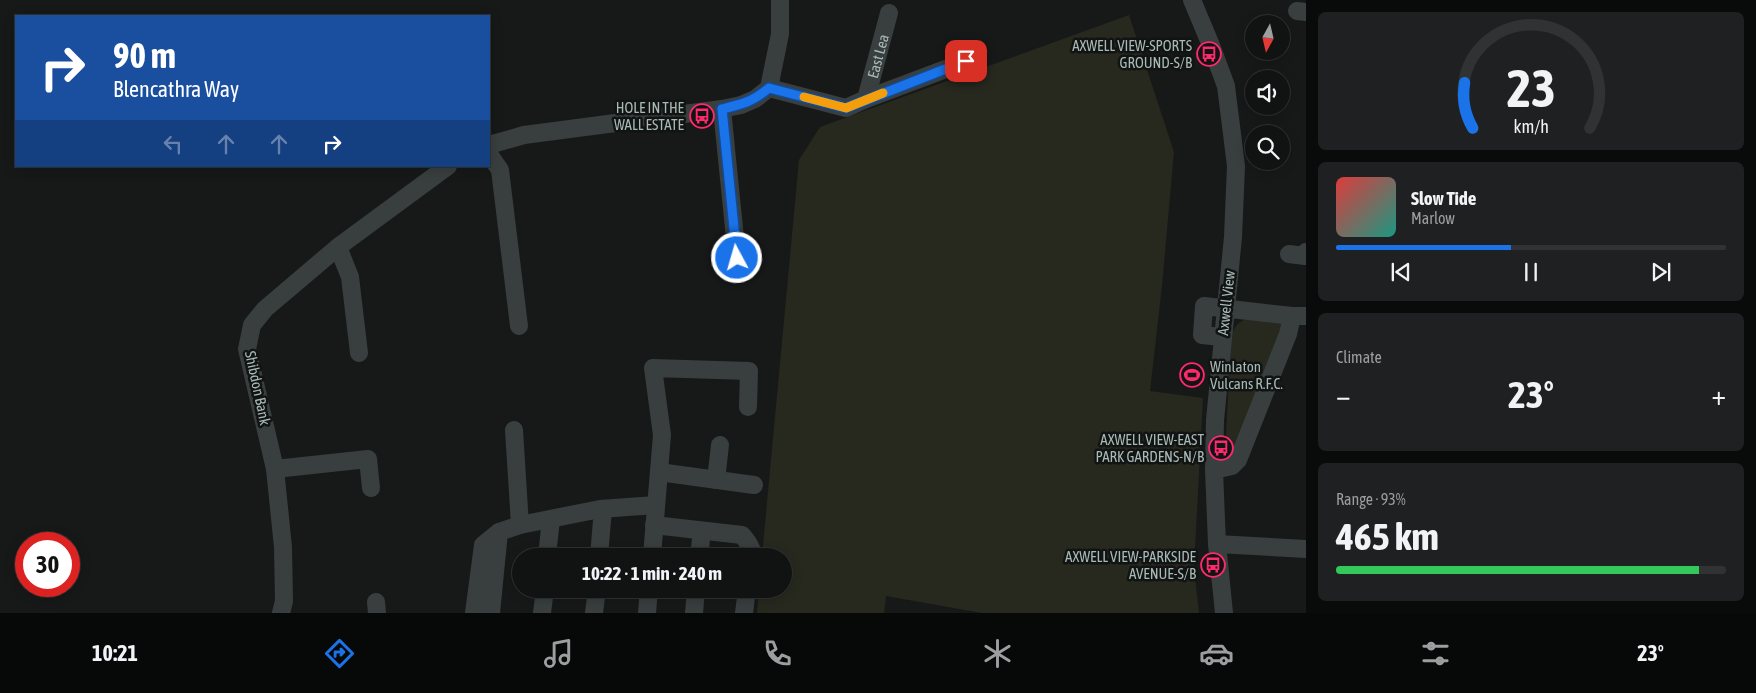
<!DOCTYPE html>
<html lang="en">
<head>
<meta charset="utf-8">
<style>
	body { margin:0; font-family:"Asap Condensed",sans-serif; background:#1e2021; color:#f1f3f6; height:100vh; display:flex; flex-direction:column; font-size:19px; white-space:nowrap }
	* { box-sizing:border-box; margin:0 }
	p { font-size:16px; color:#9c9ea0 }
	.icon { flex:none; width:28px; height:28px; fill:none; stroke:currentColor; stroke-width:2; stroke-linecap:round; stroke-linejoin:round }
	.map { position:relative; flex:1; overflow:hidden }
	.sheet { display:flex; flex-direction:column; gap:12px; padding:12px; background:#090a0a; width:450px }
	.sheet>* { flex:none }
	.hud { position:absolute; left:15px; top:15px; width:475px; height:152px; border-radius:0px; box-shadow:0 2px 12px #0003,0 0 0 1px #303233; background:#1a4fa0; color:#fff; overflow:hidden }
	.needle { width:32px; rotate:188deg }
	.buttons { position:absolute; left:1245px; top:15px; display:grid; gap:10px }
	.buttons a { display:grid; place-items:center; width:45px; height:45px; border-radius:50%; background:#111313; box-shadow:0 2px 12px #0003,0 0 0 1px #303233; font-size:25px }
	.speed { position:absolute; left:15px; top:532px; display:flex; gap:10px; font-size:25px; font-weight:700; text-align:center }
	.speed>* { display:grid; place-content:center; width:65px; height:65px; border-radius:50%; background:#111313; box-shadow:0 2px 12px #0003,0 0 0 1px #303233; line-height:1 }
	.speed .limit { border:8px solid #d22; background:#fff; color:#111 }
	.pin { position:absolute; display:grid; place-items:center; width:42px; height:42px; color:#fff; margin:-21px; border-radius:10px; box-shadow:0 2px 8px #0006 }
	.me { position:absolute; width:55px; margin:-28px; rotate:354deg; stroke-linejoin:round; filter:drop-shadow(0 0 4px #0008) }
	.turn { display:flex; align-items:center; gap:18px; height:105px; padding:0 15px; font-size:22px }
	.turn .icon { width:65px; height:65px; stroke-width:2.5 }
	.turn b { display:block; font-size:35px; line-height:42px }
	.lanes { display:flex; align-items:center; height:48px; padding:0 15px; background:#0003; justify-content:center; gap:25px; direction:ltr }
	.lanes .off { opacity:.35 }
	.big { font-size:38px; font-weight:700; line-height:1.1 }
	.sheet .card { flex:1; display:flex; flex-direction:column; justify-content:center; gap:8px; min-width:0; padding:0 18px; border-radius:8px; background:#1e2021 }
	.sheet .dial { align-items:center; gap:0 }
	.dial svg { height:130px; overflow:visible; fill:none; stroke:#303233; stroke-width:7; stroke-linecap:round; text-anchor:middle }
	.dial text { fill:#f1f3f6; stroke:none }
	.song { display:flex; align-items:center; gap:15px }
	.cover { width:60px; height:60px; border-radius:8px; background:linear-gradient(135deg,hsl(0 70% 55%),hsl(170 70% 35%)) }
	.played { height:5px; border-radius:2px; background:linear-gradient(90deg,#1a73e8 45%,#303233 45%) }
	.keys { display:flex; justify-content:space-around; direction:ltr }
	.heat { display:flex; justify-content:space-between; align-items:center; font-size:28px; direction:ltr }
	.charge { height:8px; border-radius:4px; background:linear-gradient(90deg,#34c759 93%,#303233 0) }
	.trip { position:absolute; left:512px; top:548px; width:280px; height:50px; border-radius:25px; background:#111313; box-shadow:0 2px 12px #0003,0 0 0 1px #303233; font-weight:700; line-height:50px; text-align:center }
	.dock { display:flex; height:80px; justify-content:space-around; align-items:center; background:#070808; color:#9c9ea0 }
	.dock .icon { width:35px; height:35px }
	.dock .selected { color:#1a73e8 }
	.dock b { font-size:22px; color:#f1f3f6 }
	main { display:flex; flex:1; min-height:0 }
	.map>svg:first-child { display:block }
	.green { fill:#27281e }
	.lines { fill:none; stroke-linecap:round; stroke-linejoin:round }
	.minor { stroke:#383f3e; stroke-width:18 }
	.route-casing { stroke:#114b97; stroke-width:12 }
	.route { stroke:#1a73e8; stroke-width:9 }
	.slow { stroke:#f59e0b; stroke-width:9 }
	.labels { text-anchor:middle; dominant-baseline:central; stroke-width:5; stroke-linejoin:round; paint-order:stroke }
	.poi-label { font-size:15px; fill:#a8bab5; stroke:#121414; text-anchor:end }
	.street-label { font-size:15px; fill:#a8bab5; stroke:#121414 }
</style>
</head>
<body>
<main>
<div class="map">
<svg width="1306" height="613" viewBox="0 0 1306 613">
	<rect width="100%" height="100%" fill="#171919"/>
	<!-- green -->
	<path class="green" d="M1129,15l45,137 -12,134 -12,105 53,7 -9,169 5,46h-217l-96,-17 -2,17h-127l2,-24h25v-33h-22l37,-396 21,-33z
		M1254,317l22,2 6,7 -1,9 -50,123h-6l6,-122c5,-13 10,-16 23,-19z"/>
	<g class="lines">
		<!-- minor -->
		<g class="minor">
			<path d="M1192,0l18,43 16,43 10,80 -3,71 -18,183 -1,50 3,74 7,69"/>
			<path d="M1297,11l9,1"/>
			<path id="s1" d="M769,88l77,20 20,-9 23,-86"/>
			<path d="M866,99l101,-38"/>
			<path d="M722,109l15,149"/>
			<path d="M489,145l35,-10 198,-26 19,-4 14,-6 14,-11 11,-54v-34"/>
			<path d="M489,154l11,16 19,156"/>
			<path d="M338,247l12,30 9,76"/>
			<path d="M1289,254l16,2 1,-4"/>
			<path d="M1222,337l-20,-2 2,-29 88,10h14"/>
			<path d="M514,430l6,95"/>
			<path d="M275,469l93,-10 3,29"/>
			<path d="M1214,470l18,-4 6,-6 50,-126 4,-18"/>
			<path d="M659,472l95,13"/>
			<path d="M716,480l4,-35"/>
			<path d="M654,525l88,10c5,6 11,13 10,21"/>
			<path d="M1217,544l89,5"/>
			<path d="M547,556l4,-37"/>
			<path d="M599,556l4,-47"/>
			<path d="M652,556l10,-121 -9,-67 96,3 -1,36"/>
			<path d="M699,556l3,-25"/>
			<path d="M376,602l1,11"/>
			<path d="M281,613l3,-12 -1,-54 -8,-78 -28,-120 5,-24 13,-16 73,-62 110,-81"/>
			<path d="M474,613l9,-68 16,-13 21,-7 80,-16 56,-4"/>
			<path d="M491,613l8,-81"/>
			<path d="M542,613l3,-24"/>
			<path d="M594,613l3,-24"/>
			<path d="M647,613l2,-24"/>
			<path d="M694,613l2,-24"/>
			<path d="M744,613l3,-24"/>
		</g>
	</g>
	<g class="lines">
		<!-- route casing -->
		<g class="route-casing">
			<path id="route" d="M737,258l-15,-149c21,-5 30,-7 47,-21l77,20 120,-47"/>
		</g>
		<!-- route -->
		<use href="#route" class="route"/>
		<!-- slow -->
		<path class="slow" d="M804,97l42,11 37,-15"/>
	</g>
	<!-- icons -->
	<defs>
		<g id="bus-ring" transform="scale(1.25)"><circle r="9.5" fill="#121414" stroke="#ff296f" stroke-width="1.5"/><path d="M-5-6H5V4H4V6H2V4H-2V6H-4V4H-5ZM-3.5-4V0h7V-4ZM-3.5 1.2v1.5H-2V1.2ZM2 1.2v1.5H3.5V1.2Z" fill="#ff296f"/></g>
		<g id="stadium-ring" transform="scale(1.25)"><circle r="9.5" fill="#121414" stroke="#ff296f" stroke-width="1.5"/><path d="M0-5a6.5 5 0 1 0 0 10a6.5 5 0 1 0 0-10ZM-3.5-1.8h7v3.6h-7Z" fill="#ff296f"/></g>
	</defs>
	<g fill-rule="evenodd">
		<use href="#bus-ring" x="1209" y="54"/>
		<use href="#bus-ring" x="702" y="116"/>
		<use href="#stadium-ring" x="1192" y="375"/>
		<use href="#bus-ring" x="1221" y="448"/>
		<use href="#bus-ring" x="1213" y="565"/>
	</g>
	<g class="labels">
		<!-- poi labels -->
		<g class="poi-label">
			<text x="1192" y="45">AXWELL VIEW-SPORTS<tspan x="1192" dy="17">GROUND-S/B</tspan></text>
			<text x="684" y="107">HOLE IN THE<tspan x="684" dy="17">WALL ESTATE</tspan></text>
			<text x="1210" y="366" text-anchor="start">Winlaton<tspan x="1210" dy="17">Vulcans R.F.C.</tspan></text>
			<text x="1204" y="439">AXWELL VIEW-EAST<tspan x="1204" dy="17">PARK GARDENS-N/B</tspan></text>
			<text x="1196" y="556">AXWELL VIEW-PARKSIDE<tspan x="1196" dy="17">AVENUE-S/B</tspan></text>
		</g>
		<!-- street labels -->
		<g class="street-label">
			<text stroke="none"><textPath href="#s1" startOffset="146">East Lea</textPath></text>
			<text transform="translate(1226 303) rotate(-84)">Axwell View</text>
			<text transform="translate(258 388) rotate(78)">Shibdon Bank</text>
		</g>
	</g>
</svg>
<div class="buttons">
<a><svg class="needle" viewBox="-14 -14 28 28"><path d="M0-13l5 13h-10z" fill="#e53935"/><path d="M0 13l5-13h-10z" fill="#9c9ea0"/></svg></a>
<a><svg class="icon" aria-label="sound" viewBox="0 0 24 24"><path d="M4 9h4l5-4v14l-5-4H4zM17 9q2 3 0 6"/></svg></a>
<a><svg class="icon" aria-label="search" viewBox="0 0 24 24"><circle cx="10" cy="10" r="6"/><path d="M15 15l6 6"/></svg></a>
</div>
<div class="speed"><div class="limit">30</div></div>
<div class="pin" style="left:966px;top:61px;background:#d93025"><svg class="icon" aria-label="arrive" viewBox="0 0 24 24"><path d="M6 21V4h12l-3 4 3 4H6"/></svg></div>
<svg class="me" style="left:737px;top:258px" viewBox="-20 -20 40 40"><circle r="17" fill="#1a73e8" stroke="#fff" stroke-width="3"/><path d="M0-11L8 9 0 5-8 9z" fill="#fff"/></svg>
<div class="trip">10:22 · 1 min · 240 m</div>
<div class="hud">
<div class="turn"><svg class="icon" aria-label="right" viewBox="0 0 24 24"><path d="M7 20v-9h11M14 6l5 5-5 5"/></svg><div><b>90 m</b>Blencathra Way</div></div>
<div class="lanes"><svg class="icon off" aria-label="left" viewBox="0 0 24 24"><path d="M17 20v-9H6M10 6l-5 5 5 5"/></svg><svg class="icon off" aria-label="ahead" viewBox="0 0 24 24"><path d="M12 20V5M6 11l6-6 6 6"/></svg><svg class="icon off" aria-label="ahead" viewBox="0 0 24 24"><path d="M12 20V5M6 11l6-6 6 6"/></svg><svg class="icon" aria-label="right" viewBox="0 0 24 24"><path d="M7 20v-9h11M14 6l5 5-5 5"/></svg></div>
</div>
</div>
<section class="sheet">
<div class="card dial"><svg viewBox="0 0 100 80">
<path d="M14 69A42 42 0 1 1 86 69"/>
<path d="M14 69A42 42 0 0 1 9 41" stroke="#1a73e8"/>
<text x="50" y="56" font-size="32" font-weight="700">23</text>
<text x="50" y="72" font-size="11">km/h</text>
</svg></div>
<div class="card">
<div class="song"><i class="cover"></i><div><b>Slow Tide</b><p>Marlow</p></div></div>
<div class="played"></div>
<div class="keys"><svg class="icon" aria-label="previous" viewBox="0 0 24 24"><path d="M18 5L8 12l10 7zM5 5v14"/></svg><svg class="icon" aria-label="pause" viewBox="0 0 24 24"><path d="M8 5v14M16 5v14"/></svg><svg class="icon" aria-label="next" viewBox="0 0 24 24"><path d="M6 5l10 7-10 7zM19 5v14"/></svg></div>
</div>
<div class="card"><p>Climate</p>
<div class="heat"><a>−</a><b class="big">23°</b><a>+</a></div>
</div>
<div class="card"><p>Range · 93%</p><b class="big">465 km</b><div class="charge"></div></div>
</section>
</main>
<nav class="dock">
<b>10:21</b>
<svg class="icon selected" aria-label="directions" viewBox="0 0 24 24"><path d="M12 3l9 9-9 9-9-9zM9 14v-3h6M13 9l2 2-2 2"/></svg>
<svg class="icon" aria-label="music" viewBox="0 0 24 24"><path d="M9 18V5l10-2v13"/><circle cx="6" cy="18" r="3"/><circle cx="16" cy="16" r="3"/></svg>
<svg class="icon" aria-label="phone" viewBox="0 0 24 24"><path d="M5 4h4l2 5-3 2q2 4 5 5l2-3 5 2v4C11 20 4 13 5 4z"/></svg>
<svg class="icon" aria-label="climate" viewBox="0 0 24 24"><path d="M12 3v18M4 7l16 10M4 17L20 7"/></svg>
<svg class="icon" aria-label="car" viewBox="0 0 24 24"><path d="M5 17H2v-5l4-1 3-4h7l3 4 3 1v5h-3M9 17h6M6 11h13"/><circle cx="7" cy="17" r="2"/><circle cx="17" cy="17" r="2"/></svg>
<svg class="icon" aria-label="filters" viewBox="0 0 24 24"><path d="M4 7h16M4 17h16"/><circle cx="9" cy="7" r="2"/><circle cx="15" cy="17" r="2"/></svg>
<b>23°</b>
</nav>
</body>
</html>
